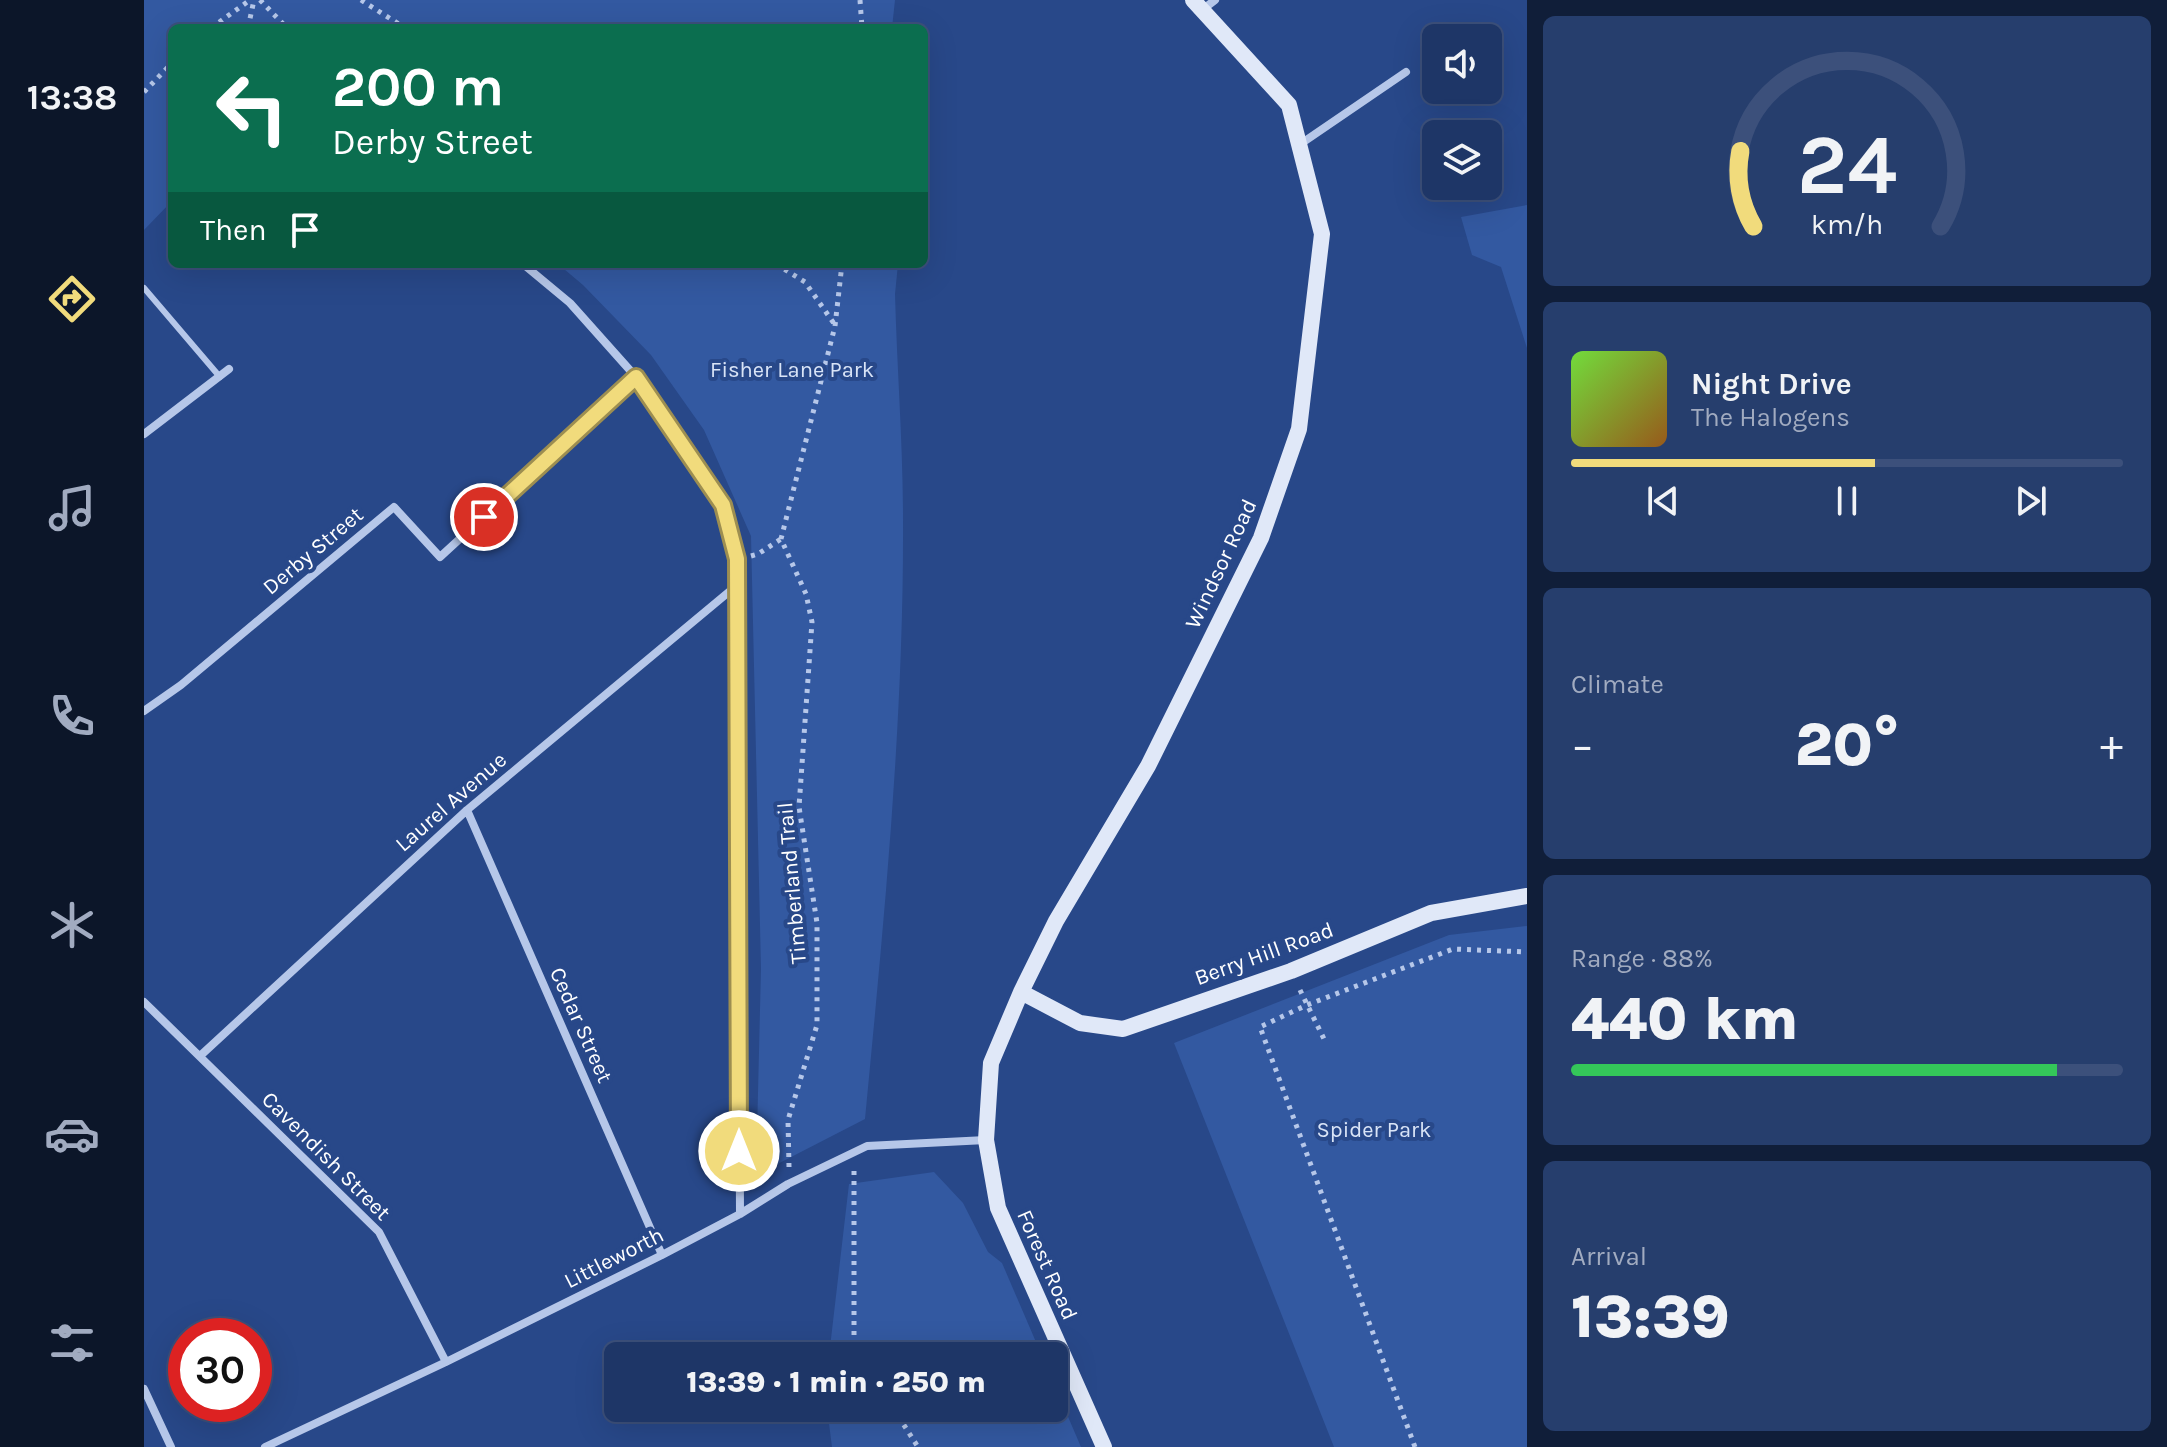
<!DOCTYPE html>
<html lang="en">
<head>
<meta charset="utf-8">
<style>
	body { margin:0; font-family:Karla,sans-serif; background:#263e6d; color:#f1f3f6; height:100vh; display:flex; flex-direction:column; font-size:30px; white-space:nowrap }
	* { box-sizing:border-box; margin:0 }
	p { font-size:26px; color:#a1abc0 }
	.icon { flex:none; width:44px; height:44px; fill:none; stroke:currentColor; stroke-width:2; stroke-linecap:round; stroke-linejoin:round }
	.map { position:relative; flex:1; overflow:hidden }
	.drawer { display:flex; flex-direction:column; gap:16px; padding:16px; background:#101e39; width:640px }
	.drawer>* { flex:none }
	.hud { position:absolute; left:24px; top:24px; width:760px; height:244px; border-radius:12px; box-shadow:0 8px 32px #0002,0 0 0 2px #3c507b; background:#0b6e4f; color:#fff; overflow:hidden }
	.tools { position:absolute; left:1278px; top:24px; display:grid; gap:16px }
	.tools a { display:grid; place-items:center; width:80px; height:80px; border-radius:12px; background:#1e3667; box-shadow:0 8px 32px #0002,0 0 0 2px #3c507b; font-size:40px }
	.speed { position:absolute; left:24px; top:1318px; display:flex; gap:16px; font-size:40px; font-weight:700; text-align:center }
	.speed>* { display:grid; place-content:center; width:104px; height:104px; border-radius:50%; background:#1e3667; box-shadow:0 8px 32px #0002,0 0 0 2px #3c507b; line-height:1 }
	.speed .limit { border:12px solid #d22; background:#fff; color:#111 }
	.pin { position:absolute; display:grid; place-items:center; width:68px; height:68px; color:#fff; margin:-34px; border:4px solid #fff; border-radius:50%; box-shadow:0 2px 8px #0007 }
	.me { position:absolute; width:88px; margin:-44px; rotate:0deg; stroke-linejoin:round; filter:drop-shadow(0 0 6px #0008) }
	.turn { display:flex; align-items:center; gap:28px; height:168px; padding:0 32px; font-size:36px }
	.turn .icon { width:104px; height:104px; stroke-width:2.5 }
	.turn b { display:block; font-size:56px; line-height:68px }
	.then { display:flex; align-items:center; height:76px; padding:0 32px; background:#0003; gap:16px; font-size:30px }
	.big { font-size:60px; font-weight:800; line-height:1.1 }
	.drawer .widget { flex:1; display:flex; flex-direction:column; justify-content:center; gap:12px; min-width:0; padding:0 28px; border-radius:12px; background:#263e6d }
	.drawer .dial { align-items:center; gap:0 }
	.dial svg { height:208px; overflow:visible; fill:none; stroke:#3c507b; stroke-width:7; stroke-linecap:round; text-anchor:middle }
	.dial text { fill:#f1f3f6; stroke:none }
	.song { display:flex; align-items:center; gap:24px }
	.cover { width:96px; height:96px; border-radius:12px; background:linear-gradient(135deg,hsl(100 70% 55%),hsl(30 70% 35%)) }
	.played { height:8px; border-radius:4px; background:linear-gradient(90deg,#f1db7c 55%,#3c507b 55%) }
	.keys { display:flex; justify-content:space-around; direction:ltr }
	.heat { display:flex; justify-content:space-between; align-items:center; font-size:44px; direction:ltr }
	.charge { height:12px; border-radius:6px; background:linear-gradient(90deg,#34c759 88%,#3c507b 0) }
	.trip { position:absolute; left:460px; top:1342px; width:464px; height:80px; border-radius:12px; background:#1e3667; box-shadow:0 8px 32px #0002,0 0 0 2px #3c507b; font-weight:800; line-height:80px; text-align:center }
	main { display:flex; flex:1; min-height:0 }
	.tab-bar { display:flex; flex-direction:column; width:144px; justify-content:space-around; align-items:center; background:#0c1629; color:#a1abc0 }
	.tab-bar .icon { width:56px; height:56px }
	.tab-bar .selected { color:#f1db7c }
	.tab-bar b { font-size:36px; color:#f1f3f6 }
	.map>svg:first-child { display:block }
	.green { fill:#3359a1 }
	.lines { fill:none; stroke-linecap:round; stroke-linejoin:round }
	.path { stroke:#b6c7e9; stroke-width:5; stroke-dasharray:4 6; stroke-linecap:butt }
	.lane { stroke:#b6c7e9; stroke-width:6 }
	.street { stroke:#b6c7e9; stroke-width:8 }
	.secondary { stroke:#e0e8f8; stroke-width:16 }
	.route-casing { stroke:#9d8e51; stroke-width:20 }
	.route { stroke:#f1db7c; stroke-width:14 }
	.labels { text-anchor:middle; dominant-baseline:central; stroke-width:8; stroke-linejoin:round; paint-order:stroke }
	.park-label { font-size:22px; fill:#d9e4f7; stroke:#284889 }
	.street-label { font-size:22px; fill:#fff; stroke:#284889 }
</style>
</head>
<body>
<main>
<nav class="tab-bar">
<b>13:38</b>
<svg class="icon selected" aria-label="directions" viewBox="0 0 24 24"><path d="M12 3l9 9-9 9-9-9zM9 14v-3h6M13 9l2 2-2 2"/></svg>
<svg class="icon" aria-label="music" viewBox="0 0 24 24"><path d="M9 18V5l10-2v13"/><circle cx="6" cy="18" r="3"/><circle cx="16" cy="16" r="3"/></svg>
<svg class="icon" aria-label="phone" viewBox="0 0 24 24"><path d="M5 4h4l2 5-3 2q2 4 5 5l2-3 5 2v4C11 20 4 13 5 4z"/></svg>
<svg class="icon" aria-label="climate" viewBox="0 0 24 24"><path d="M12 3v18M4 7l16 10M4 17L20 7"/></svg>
<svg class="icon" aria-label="car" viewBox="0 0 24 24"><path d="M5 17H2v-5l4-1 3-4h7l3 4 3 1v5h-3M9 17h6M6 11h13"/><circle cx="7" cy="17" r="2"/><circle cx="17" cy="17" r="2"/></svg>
<svg class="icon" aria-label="filters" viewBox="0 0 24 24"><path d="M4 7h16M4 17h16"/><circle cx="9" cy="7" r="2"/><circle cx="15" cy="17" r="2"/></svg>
</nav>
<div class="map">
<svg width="1383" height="1447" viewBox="0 0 1383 1447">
	<rect width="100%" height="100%" fill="#284889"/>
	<!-- green -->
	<path class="green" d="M0,0h751l-3,28h-720v173l-28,29z
		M1383,205v143l-26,-81 -29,-12 -11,-38z
		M414,264h340l-3,30c2,75 8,150 8,225 1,201 -19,401 -38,600l-109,56 5,-206 -10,-433 -47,-106 -53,-75 -68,-70z
		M1383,926v521h-193l-160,-404 275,-108z
		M790,1172l29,31 25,49 14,11 40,93h-213l20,-172z
		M910,1384l27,63h-249l-5,-39h227z"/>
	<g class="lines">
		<!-- path -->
		<path class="path" d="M116,0l27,28
			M217,0l44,28
			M716,0l2,28
			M67,28l39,-28
			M104,28l6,-28
			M0,92l28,-29
			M632,264l29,18 30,43
			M607,556l7,-2 23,-15
			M1156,990l26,53
			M645,1167l-1,-47 29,-95v-102l-18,-116 13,-185 -6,-28 -25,-55 54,-213 7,-62
			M710,1171v174l6,11
			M749,1408l25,39
			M1271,1447l-155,-420 47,-22 146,-56 74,3"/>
		<!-- lane -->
		<path class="lane" d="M0,288l76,89"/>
		<!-- street -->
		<path class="street" d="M1058,10l13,-10
			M1155,145l107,-73
			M379,264l47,39 66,74 87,128 14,54 3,655
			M0,434l85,-65
			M0,711l37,-26 213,-178 46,50 196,-180
			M323,810l195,445
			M0,1002l235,230 67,130
			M56,1056l267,-246 269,-224
			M0,1389l27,58
			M121,1447l181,-85 216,-107 78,-41 48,-30 79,-38 119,-6"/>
		<!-- secondary -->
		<path class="secondary" d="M877,992l59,31 43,6 168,-58 140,-58 96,-17
			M960,1447l-106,-239 -12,-68 5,-77 30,-71 35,-71 92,-155 113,-228 38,-109 23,-195 -33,-129 -96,-105"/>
	</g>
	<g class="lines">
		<!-- route casing -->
		<g class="route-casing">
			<path id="route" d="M340,517l152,-140 87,128 14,54 2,592"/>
		</g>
		<!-- route -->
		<use href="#route" class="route"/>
	</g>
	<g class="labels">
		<!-- park labels -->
		<g class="park-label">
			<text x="648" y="370">Fisher Lane Park</text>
			<text x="1230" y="1130">Spider Park</text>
		</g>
		<!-- street labels -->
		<g class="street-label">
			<text transform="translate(169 551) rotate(-40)">Derby Street</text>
			<text transform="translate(1077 564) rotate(-65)">Windsor Road</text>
			<text transform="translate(307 802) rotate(-41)">Laurel Avenue</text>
			<text transform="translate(648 883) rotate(-95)">Timberland Trail</text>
			<text transform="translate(1120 954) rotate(-20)">Berry Hill Road</text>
			<text transform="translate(437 1025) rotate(66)">Cedar Street</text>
			<text transform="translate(182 1156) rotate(45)">Cavendish Street</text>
			<text transform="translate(470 1258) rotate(-27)">Littleworth</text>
			<text transform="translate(903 1265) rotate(66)">Forest Road</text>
		</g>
	</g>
</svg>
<div class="tools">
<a><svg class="icon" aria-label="sound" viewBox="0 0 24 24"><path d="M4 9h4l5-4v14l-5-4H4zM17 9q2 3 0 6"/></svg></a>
<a><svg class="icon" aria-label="layers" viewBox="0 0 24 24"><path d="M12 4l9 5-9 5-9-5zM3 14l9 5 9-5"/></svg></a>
</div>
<div class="speed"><div class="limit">30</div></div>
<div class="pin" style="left:340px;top:517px;background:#d93025"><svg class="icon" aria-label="arrive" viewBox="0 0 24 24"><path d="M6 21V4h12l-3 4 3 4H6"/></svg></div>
<svg class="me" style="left:595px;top:1151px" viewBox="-20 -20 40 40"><circle r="17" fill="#f1db7c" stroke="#fff" stroke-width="3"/><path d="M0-11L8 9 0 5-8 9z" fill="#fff"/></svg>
<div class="trip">13:39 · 1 min · 250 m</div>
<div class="hud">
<div class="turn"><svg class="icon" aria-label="left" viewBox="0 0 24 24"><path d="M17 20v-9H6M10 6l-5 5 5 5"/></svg><div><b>200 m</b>Derby Street</div></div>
<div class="then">Then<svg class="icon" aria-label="arrive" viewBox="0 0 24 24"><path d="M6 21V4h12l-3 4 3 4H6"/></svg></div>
</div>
</div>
<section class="drawer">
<div class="widget dial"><svg viewBox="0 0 100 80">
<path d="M14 69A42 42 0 1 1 86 69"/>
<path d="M14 69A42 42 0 0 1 9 40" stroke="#f1db7c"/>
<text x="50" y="56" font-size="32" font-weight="700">24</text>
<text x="50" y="72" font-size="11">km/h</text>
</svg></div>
<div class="widget">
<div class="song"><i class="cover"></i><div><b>Night Drive</b><p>The Halogens</p></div></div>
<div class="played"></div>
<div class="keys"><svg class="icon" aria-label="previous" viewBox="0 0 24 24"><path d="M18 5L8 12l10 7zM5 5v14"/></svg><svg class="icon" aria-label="pause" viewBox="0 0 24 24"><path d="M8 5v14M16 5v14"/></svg><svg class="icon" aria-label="next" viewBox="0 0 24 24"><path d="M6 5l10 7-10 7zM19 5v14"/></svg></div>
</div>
<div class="widget"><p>Climate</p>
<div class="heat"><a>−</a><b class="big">20°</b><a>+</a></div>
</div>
<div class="widget"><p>Range · 88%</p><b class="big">440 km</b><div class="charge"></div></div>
<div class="widget"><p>Arrival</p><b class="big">13:39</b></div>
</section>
</main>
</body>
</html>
